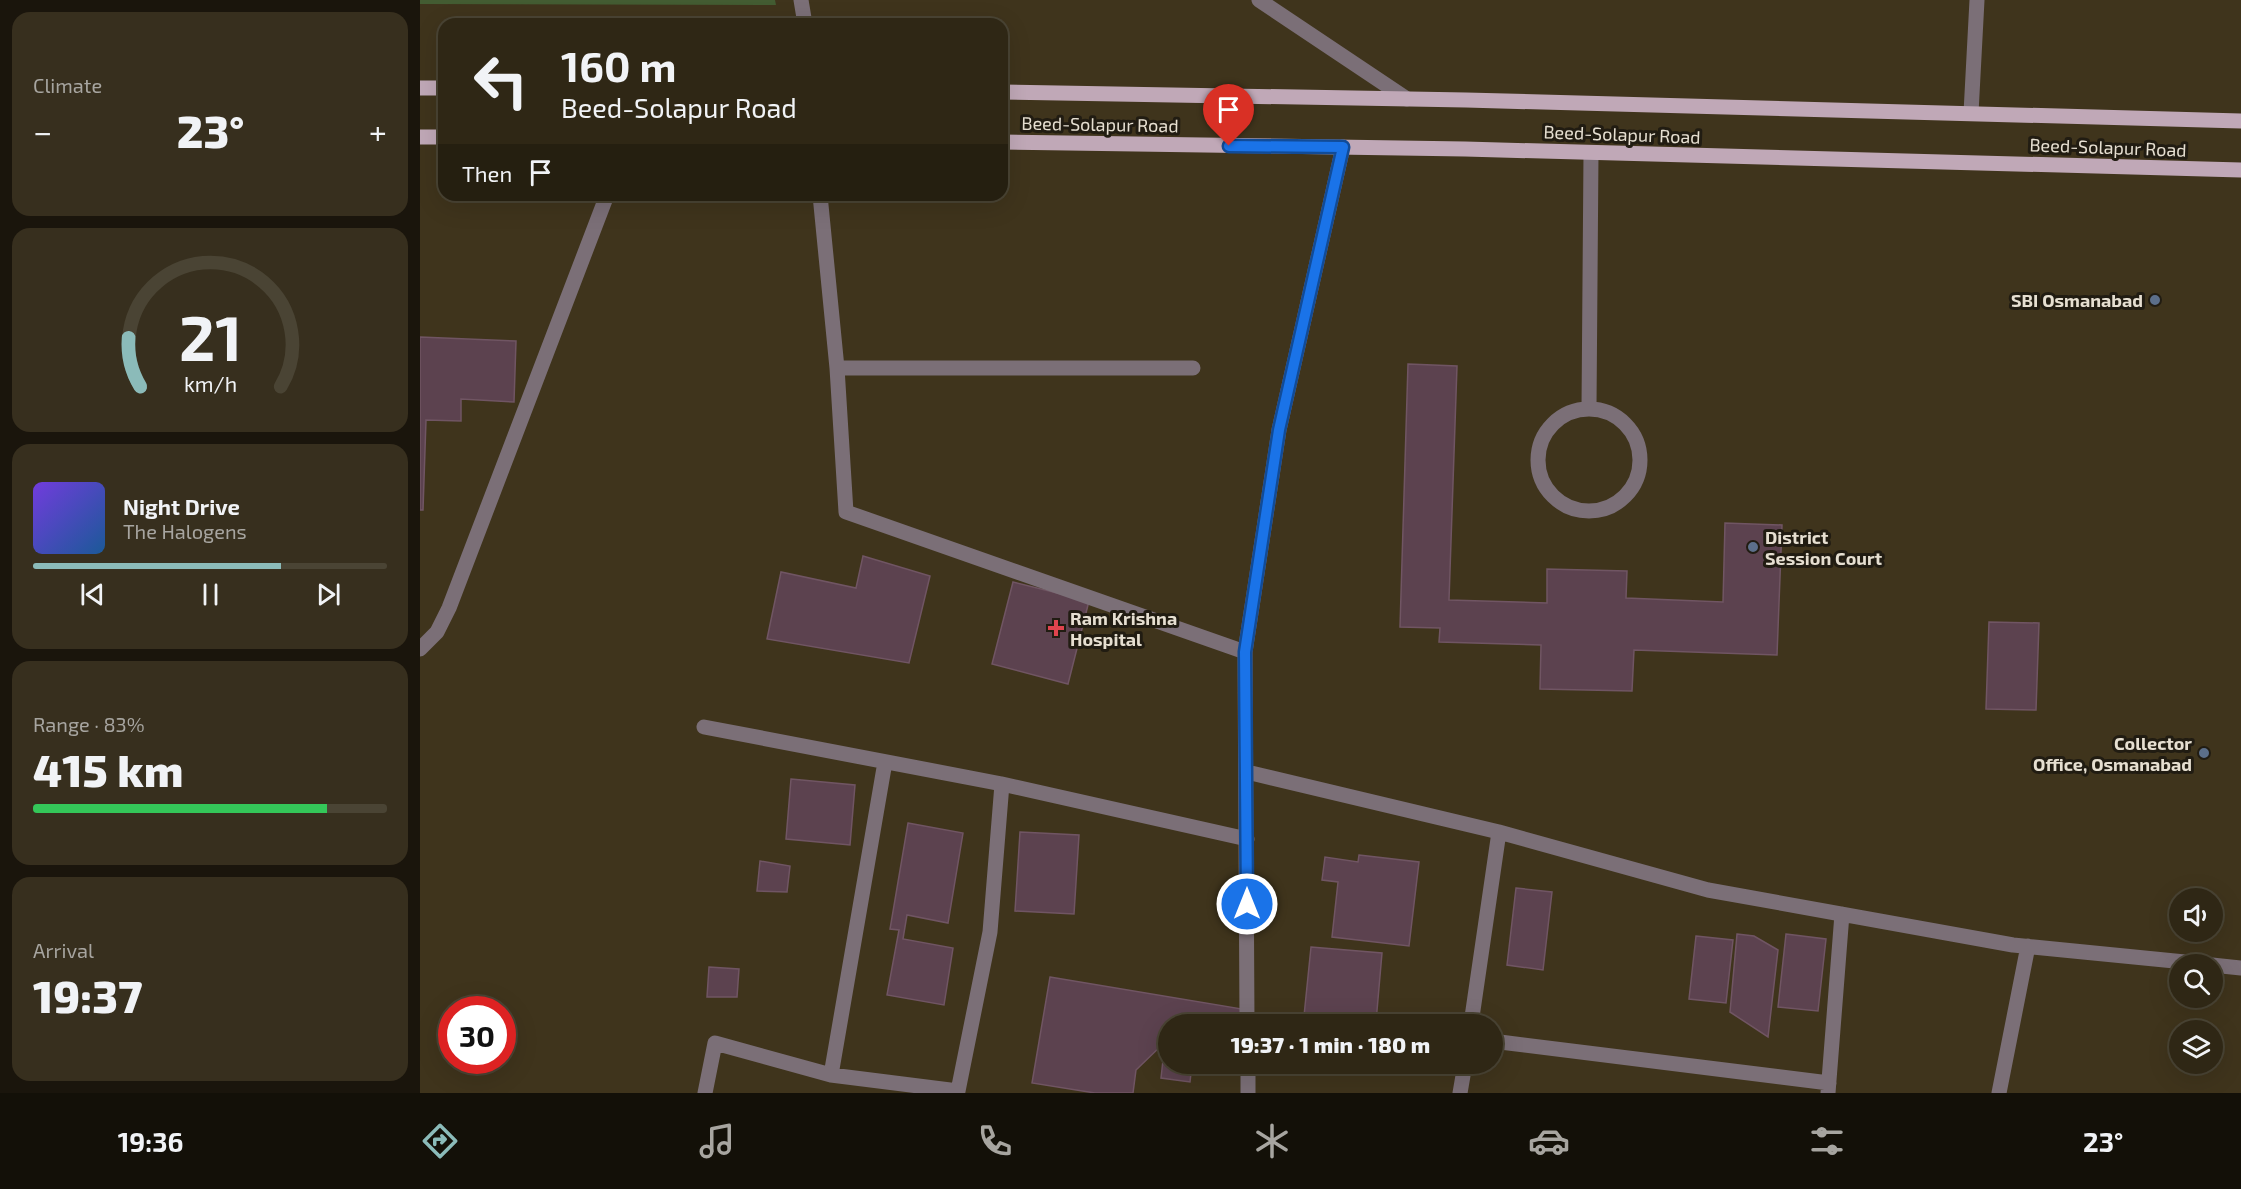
<!DOCTYPE html>
<html lang="en">
<head>
<meta charset="utf-8">
<style>
	body { margin:0; font-family:"Exo 2",sans-serif; background:#372f1e; color:#f1f3f6; height:100vh; display:flex; flex-direction:column; font-size:22px; white-space:nowrap }
	* { box-sizing:border-box; margin:0 }
	p { font-size:20px; color:#a7a5a0 }
	.icon { flex:none; width:33px; height:33px; fill:none; stroke:currentColor; stroke-width:2; stroke-linecap:round; stroke-linejoin:round }
	.map { position:relative; flex:1; overflow:hidden }
	.side { display:flex; flex-direction:column; gap:12px; padding:12px; background:#1a150c; width:420px }
	.side>* { flex:none }
	.hud { position:absolute; left:18px; top:18px; width:570px; height:183px; border-radius:18px; box-shadow:0 6px 24px #0002,0 0 0 2px #4a4434; background:#2f2715; color:#f1f3f6; overflow:hidden }
	.tools { position:absolute; left:1749px; top:888px; display:grid; gap:12px }
	.tools a { display:grid; place-items:center; width:54px; height:54px; border-radius:50%; background:#2f2715; box-shadow:0 6px 24px #0002,0 0 0 2px #4a4434; font-size:30px }
	.speed { position:absolute; left:18px; top:996px; display:flex; gap:12px; font-size:30px; font-weight:700; text-align:center }
	.speed>* { display:grid; place-content:center; width:78px; height:78px; border-radius:50%; background:#2f2715; box-shadow:0 6px 24px #0002,0 0 0 2px #4a4434; line-height:1 }
	.speed .limit { border:9px solid #d22; background:#fff; color:#111 }
	.pin { position:absolute; display:grid; place-items:center; width:51px; height:51px; color:#fff; margin:-62px -26px; border-radius:50% 50% 50% 0; rotate:-45deg; box-shadow:0 0 6px #0007 }
	.pin .icon { rotate:45deg }
	.me { position:absolute; width:66px; margin:-33px; rotate:0deg; stroke-linejoin:round; filter:drop-shadow(0 0 4px #0008) }
	.turn { display:flex; align-items:center; gap:21px; height:126px; padding:0 24px; font-size:27px }
	.turn .icon { width:78px; height:78px; stroke-width:2.5 }
	.turn b { display:block; font-size:42px; line-height:51px }
	.then { display:flex; align-items:center; height:57px; padding:0 24px; background:#0003; gap:12px; font-size:22px }
	.big { font-size:45px; font-weight:800; line-height:1.1 }
	.side .tile { flex:1; display:flex; flex-direction:column; justify-content:center; gap:9px; min-width:0; padding:0 21px; border-radius:18px; background:#372f1e }
	.side .dial { align-items:center; gap:0 }
	.dial svg { height:156px; overflow:visible; fill:none; stroke:#4a4434; stroke-width:7; stroke-linecap:round; text-anchor:middle }
	.dial text { fill:#f1f3f6; stroke:none }
	.song { display:flex; align-items:center; gap:18px }
	.cover { width:72px; height:72px; border-radius:9px; background:linear-gradient(135deg,hsl(260 70% 55%),hsl(210 70% 35%)) }
	.played { height:6px; border-radius:3px; background:linear-gradient(90deg,#8bbbb9 70%,#4a4434 70%) }
	.keys { display:flex; justify-content:space-around; direction:ltr }
	.heat { display:flex; justify-content:space-between; align-items:center; font-size:33px; direction:ltr }
	.charge { height:9px; border-radius:4px; background:linear-gradient(90deg,#34c759 83%,#4a4434 0) }
	.trip { position:absolute; left:738px; top:1014px; width:345px; height:60px; border-radius:30px; background:#2f2715; box-shadow:0 6px 24px #0002,0 0 0 2px #4a4434; font-weight:800; line-height:60px; text-align:center }
	.tabs { display:flex; height:96px; justify-content:space-around; align-items:center; background:#131008; color:#a7a5a0 }
	.tabs .icon { width:42px; height:42px }
	.tabs .current { color:#8bbbb9 }
	.tabs b { font-size:27px; color:#f1f3f6 }
	main { display:flex; flex:1; min-height:0 }
	.map>svg:first-child { display:block }
	.green { fill:#435c32 }
	.building { fill:#5c424f; stroke:#705563; stroke-width:1.5 }
	.lines { fill:none; stroke-linecap:round; stroke-linejoin:round }
	.minor { stroke:#7b6f77; stroke-width:15 }
	.major { stroke:#c0a8b7; stroke-width:15 }
	.route-casing { stroke:#114b97; stroke-width:15 }
	.route { stroke:#1a73e8; stroke-width:10 }
	.service-dot { fill:#5c6f8a; stroke:#211c12; stroke-width:2 }
	.health-dot { fill:#e0444e; stroke:#211c12; stroke-width:2 }
	.labels { text-anchor:middle; dominant-baseline:central; stroke-width:6; stroke-linejoin:round; paint-order:stroke }
	.street-label { font-size:18px; fill:#e6dfd1; stroke:#211c12 }
	.poi-label { font-size:18px; font-weight:bold; fill:#e6dfd1; stroke:#211c12; text-anchor:end }
</style>
</head>
<body>
<main>
<section class="side">
<div class="tile"><p>Climate</p>
<div class="heat"><a>−</a><b class="big">23°</b><a>+</a></div>
</div>
<div class="tile dial"><svg viewBox="0 0 100 80">
<path d="M14 69A42 42 0 1 1 86 69"/>
<path d="M14 69A42 42 0 0 1 8 44" stroke="#8bbbb9"/>
<text x="50" y="56" font-size="32" font-weight="700">21</text>
<text x="50" y="72" font-size="11">km/h</text>
</svg></div>
<div class="tile">
<div class="song"><i class="cover"></i><div><b>Night Drive</b><p>The Halogens</p></div></div>
<div class="played"></div>
<div class="keys"><svg class="icon" aria-label="previous" viewBox="0 0 24 24"><path d="M18 5L8 12l10 7zM5 5v14"/></svg><svg class="icon" aria-label="pause" viewBox="0 0 24 24"><path d="M8 5v14M16 5v14"/></svg><svg class="icon" aria-label="next" viewBox="0 0 24 24"><path d="M6 5l10 7-10 7zM19 5v14"/></svg></div>
</div>
<div class="tile"><p>Range · 83%</p><b class="big">415 km</b><div class="charge"></div></div>
<div class="tile"><p>Arrival</p><b class="big">19:37</b></div>
</section>
<div class="map">
<svg width="1821" height="1093" viewBox="0 0 1821 1093">
	<rect width="100%" height="100%" fill="#3f341c"/>
	<!-- green -->
	<path class="green" d="M0,0h355l1,5 -356,-1z"/>
	<!-- building -->
	<path class="building" d="M0,337l96,4 -2,61 -53,-3v22l-35,-1 -3,90h-3z
		M988,364l49,2 -8,234 98,3v-34l80,2 -1,27 97,4 2,-79 57,2 -5,130 -143,-5 -2,41 -92,-2 1,-44 -102,-3 1,-14 -40,-1z
		M443,556l67,20 -21,87 -142,-24 14,-67 75,16z
		M593,582l76,19 -21,83 -76,-20z
		M1569,622l50,1 -3,87 -50,-1z
		M371,779l64,6 -5,60 -64,-6z
		M488,823l55,10 -15,90 -41,-8 -4,24 50,9 -9,57 -57,-10 12,-65 -9,-1z
		M600,832l59,3 -5,79 -59,-3z
		M939,855l60,7 -10,84 -77,-9 6,-55 -16,-2 3,-23 33,5z
		M340,861l30,5 -3,26 -30,-1z
		M1096,888l36,4 -9,78 -36,-5z
		M1317,934l17,2 24,14 -10,87 -38,-25z
		M1366,934l40,5 -8,72 -40,-4z
		M1276,936l37,4 -7,63 -37,-4z
		M891,947l71,6 -6,69 -72,-6z
		M289,967l30,2 -2,28h-30z
		M630,977l192,32 -2,15h-72v40h24l-2,18 -29,-4 4,-36 -29,28 -3,23h-38l-63,-10z"/>
	<g class="lines">
		<!-- minor -->
		<path class="minor" d="M381,0l4,24
			M839,0l148,99
			M1551,113l6,-113
			M400,195l17,173 9,144 399,140
			M417,368h356
			M1169,408l2,-255
			M1118 460a51 51 0 1 1 102 0a51 51 0 1 1-102 0Z
			M0,649l17,-17 12,-24 158,-413
			M284,727l298,57 245,55
			M827,772l252,60 209,58 305,55 192,19
			M1792,965l29,3
			M827,1024l-2,-372 34,-222 64,-283
			M1051,1024l28,-192
			M1072,1041l337,42
			M828,1064v29
			M411,1075l54,-313
			M285,1093l10,-50 116,32 127,16 32,-159 12,-148
			M1040,1093l5,-29
			M1408,1093l14,-179
			M1579,1093l29,-147"/>
		<!-- major -->
		<path class="major" d="M0,88h24
			M582,92l464,8 775,21
			M0,137h24
			M582,142l463,7 776,21"/>
	</g>
	<g class="lines">
		<!-- route casing -->
		<g class="route-casing">
			<path id="route" d="M809,146l114,1 -64,283 -34,222 2,252"/>
		</g>
		<!-- route -->
		<use href="#route" class="route"/>
	</g>
	<!-- markers -->
	<g class="service-dot">
		<circle cx="1735" cy="300" r="6"/>
		<circle cx="1333" cy="547" r="6"/>
		<circle cx="1784" cy="753" r="6"/>
	</g>
	<path class="health-dot" d="M633 619h6v6h6v6h-6v6h-6v-6h-6v-6h6z"/>
	<g class="labels">
		<!-- street labels -->
		<g class="street-label">
			<text transform="translate(680 124) rotate(1)">Beed-Solapur Road</text>
			<text transform="translate(1202 134) rotate(2)">Beed-Solapur Road</text>
			<text transform="translate(1688 147) rotate(2)">Beed-Solapur Road</text>
		</g>
		<!-- poi labels -->
		<g class="poi-label">
			<text x="1723" y="300">SBI Osmanabad</text>
			<text x="1345" y="537" text-anchor="start">District<tspan x="1345" dy="21">Session Court</tspan></text>
			<text x="650" y="618" text-anchor="start">Ram Krishna<tspan x="650" dy="21">Hospital</tspan></text>
			<text x="1772" y="743">Collector<tspan x="1772" dy="21">Office, Osmanabad</tspan></text>
		</g>
	</g>
</svg>
<div class="tools">
<a><svg class="icon" aria-label="sound" viewBox="0 0 24 24"><path d="M4 9h4l5-4v14l-5-4H4zM17 9q2 3 0 6"/></svg></a>
<a><svg class="icon" aria-label="search" viewBox="0 0 24 24"><circle cx="10" cy="10" r="6"/><path d="M15 15l6 6"/></svg></a>
<a><svg class="icon" aria-label="layers" viewBox="0 0 24 24"><path d="M12 4l9 5-9 5-9-5zM3 14l9 5 9-5"/></svg></a>
</div>
<div class="speed"><div class="limit">30</div></div>
<div class="pin" style="left:809px;top:146px;background:#d93025"><svg class="icon" aria-label="arrive" viewBox="0 0 24 24"><path d="M6 21V4h12l-3 4 3 4H6"/></svg></div>
<svg class="me" style="left:827px;top:904px" viewBox="-20 -20 40 40"><circle r="17" fill="#1a73e8" stroke="#fff" stroke-width="3"/><path d="M0-11L8 9 0 5-8 9z" fill="#fff"/></svg>
<div class="trip">19:37 · 1 min · 180 m</div>
<div class="hud">
<div class="turn"><svg class="icon" aria-label="left" viewBox="0 0 24 24"><path d="M17 20v-9H6M10 6l-5 5 5 5"/></svg><div><b>160 m</b>Beed-Solapur Road</div></div>
<div class="then">Then<svg class="icon" aria-label="arrive" viewBox="0 0 24 24"><path d="M6 21V4h12l-3 4 3 4H6"/></svg></div>
</div>
</div>
</main>
<nav class="tabs">
<b>19:36</b>
<svg class="icon current" aria-label="directions" viewBox="0 0 24 24"><path d="M12 3l9 9-9 9-9-9zM9 14v-3h6M13 9l2 2-2 2"/></svg>
<svg class="icon" aria-label="music" viewBox="0 0 24 24"><path d="M9 18V5l10-2v13"/><circle cx="6" cy="18" r="3"/><circle cx="16" cy="16" r="3"/></svg>
<svg class="icon" aria-label="phone" viewBox="0 0 24 24"><path d="M5 4h4l2 5-3 2q2 4 5 5l2-3 5 2v4C11 20 4 13 5 4z"/></svg>
<svg class="icon" aria-label="climate" viewBox="0 0 24 24"><path d="M12 3v18M4 7l16 10M4 17L20 7"/></svg>
<svg class="icon" aria-label="car" viewBox="0 0 24 24"><path d="M5 17H2v-5l4-1 3-4h7l3 4 3 1v5h-3M9 17h6M6 11h13"/><circle cx="7" cy="17" r="2"/><circle cx="17" cy="17" r="2"/></svg>
<svg class="icon" aria-label="filters" viewBox="0 0 24 24"><path d="M4 7h16M4 17h16"/><circle cx="9" cy="7" r="2"/><circle cx="15" cy="17" r="2"/></svg>
<b>23°</b>
</nav>
</body>
</html>
